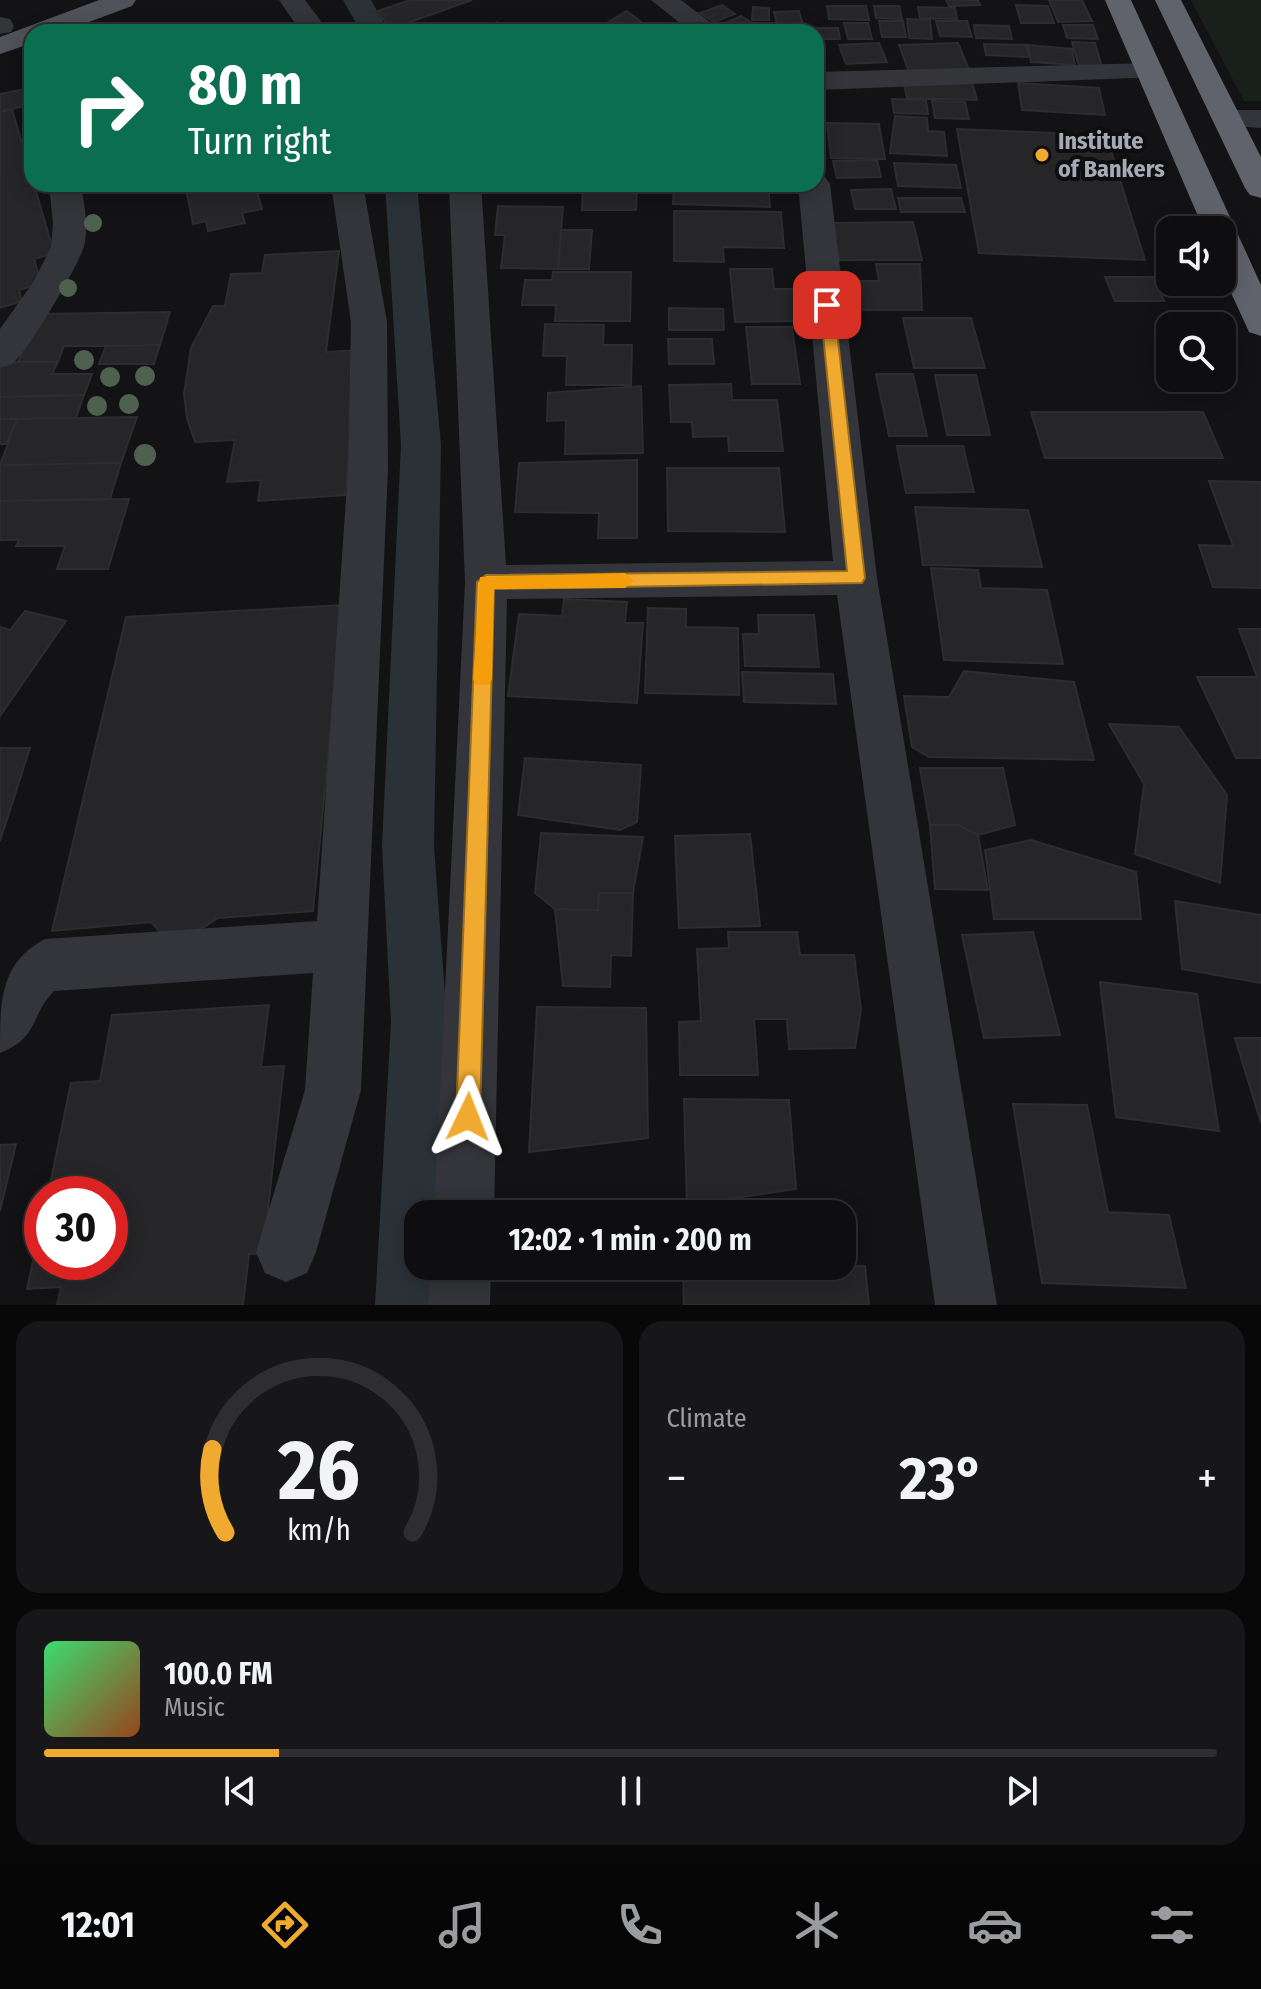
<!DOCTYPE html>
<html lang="en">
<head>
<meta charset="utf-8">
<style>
	body { margin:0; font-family:"Fira Sans Condensed",sans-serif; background:#171719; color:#f1f3f6; height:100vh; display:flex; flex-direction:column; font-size:30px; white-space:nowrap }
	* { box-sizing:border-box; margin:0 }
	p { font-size:26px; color:#9b9c9f }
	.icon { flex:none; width:44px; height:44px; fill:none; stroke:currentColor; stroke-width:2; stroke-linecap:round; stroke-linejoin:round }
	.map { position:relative; height:1305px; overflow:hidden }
	.sheet { display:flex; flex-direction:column; gap:16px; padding:16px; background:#080809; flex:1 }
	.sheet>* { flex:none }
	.top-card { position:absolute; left:24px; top:24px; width:800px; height:168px; border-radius:24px; box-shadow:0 4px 20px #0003,0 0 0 2px #2e2e30; background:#0b6e4f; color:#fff; overflow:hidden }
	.fabs { position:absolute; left:1156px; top:216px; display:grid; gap:16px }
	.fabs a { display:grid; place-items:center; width:80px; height:80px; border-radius:16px; background:#0e0e10; box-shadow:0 4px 20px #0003,0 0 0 2px #2e2e30; font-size:40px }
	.speed { position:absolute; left:24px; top:1176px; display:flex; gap:16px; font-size:40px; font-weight:700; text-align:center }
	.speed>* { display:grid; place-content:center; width:104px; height:104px; border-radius:50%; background:#0e0e10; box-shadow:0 4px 20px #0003,0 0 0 2px #2e2e30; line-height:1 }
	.speed .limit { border:12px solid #d22; background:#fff; color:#111 }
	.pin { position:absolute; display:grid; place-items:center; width:68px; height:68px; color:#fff; margin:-34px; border-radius:16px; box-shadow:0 4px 12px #0006 }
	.me { position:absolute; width:88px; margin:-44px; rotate:2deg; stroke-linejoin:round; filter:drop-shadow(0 0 6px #0008) }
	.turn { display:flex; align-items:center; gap:28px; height:168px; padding:0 32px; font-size:36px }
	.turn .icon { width:104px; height:104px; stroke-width:2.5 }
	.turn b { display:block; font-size:56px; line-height:68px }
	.big { font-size:60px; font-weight:700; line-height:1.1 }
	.sheet .tile { flex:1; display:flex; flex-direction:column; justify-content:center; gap:12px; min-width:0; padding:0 28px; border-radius:24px; background:#171719 }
	.sheet .dial { align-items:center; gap:0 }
	.dial svg { height:208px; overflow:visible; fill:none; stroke:#2e2e30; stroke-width:7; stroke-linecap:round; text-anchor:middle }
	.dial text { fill:#f1f3f6; stroke:none }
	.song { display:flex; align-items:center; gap:24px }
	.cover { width:96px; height:96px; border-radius:12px; background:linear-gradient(135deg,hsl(140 70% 55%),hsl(20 70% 35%)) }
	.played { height:8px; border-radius:4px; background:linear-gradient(90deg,#f0aa30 20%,#2e2e30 20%) }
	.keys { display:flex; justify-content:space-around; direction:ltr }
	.heat { display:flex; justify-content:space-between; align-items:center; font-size:44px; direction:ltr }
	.sheet .tiles { flex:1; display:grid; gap:16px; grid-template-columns:1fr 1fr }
	.tile:last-child { grid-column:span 2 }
	.trip { position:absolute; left:404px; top:1200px; width:452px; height:80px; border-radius:24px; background:#0e0e10; box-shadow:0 4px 20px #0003,0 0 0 2px #2e2e30; font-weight:700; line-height:80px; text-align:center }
	.dock { display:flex; height:128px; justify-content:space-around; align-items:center; background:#060606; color:#9b9c9f }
	.dock .icon { width:56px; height:56px }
	.dock .active { color:#f0aa30 }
	.dock b { font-size:36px; color:#f1f3f6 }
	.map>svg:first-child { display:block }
	.green { fill:#191f1a }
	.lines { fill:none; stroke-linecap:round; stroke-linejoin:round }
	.canal { fill:#2a3238; fill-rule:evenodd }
	.building { fill:#262629; stroke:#2d2d31; stroke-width:2 }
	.minor { fill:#34353a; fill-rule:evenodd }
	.major { fill:#505259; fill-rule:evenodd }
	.highway { fill:#60636b; fill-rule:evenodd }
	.tree { fill:#4d614e }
	.route { fill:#f0aa30; stroke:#9c6e1f; stroke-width:2 }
	.slow { fill:#f59e0b }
	.poi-dot { fill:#f0aa30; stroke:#0e0e10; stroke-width:3 }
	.labels { text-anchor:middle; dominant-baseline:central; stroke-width:8; stroke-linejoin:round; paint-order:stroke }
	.far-poi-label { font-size:24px; font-weight:bold; fill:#a5aab5; stroke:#0e0e10; text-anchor:start }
</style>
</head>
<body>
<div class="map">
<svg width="1261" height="1305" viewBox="0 0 1261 1305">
	<rect width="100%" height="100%" fill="#131315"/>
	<!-- green -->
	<path class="green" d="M1191,0h70v101h-17z"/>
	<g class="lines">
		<!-- canal -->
		<path class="canal" d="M343,0h28l18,32h-28z
			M385,184h32l24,261 -7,401 13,176 -5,192h-24v52h22l-1,39h-64l16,-283 -9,-176 19,-401z"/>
	</g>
	<!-- building -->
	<path class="building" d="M410,0h62l-79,28 -18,-16z
		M946,0h32l2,5 -31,1z
		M1049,0h33l10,21 -34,1z
		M722,5l13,9 -21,8 -14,-9z
		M1016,5l32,1 6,17h-33z
		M827,6h39l3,14 -40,-1z
		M874,6h25l3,13 -26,-1z
		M753,7l16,1v12h-17z
		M918,7l37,1 2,11 -37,-1z
		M627,11l27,21h-48l-6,-5z
		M799,11l6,21h-26l-5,-20z
		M741,16l16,10 -21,6 -13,-8z
		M907,19l23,1 2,19 -23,-1z
		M879,21h24l3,16h-24z
		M936,21h31l5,16 -32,-1z
		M497,22l13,10h-42z
		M844,23h24l4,16h-24z
		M283,24l3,8h-48z
		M974,25l35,1 3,13 -36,-1z
		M1063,25h30l5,14 -31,-1z
		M809,28h29l2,11h-24v-7h-6z
		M1072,42l23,1 7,24 -23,-1z
		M879,43l8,19 -41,2 -7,-19z
		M958,43l11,27 -60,2 -10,-27z
		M984,44l42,1 3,12 -43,-2z
		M1028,45l44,4 3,16 -44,-3z
		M903,80l69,2 5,18 -70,-2z
		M1018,83l81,5 6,27 -83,-5z
		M31,88l1,16 -32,8v-18z
		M892,99l34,1 2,14 -34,-1z
		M932,101l33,1 4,17 -34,-1z
		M12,109l42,144 -20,6 7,24 -22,7 3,11 -22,7v-196z
		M895,116l32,2 1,13 16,1 3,24 -57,-3z
		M827,123l52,1 6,35 -54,-1z
		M957,129l149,6 39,125 -166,-7z
		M877,160l4,17 -44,1 -4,-17z
		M894,163l62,2 5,23 -63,-2z
		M185,184h70l7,25 -20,4 3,10 -37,8 -2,-10 -13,3z
		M583,184h54l-1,26h-54z
		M674,184h94l2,23 -97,-3z
		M891,189l5,20h-41l-4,-19z
		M898,198h63l4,14h-64z
		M498,206l65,1 -5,62 -57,-1 4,-33h-10z
		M674,211l107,1 3,36 -61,-1 1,15 -50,-1z
		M913,222l9,38h-83l-7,-37z
		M561,230h31l-3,39h-31z
		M339,251l-13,101 34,-2 -15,145 -87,6 3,-21 -34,2 8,-42 -40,2 -8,-24 -3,-24 7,-46 22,-42h12l6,-32 31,-1 3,-18z
		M876,264h44l2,46h-66l-4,-29h27z
		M730,269h42l2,20h22l5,32 -66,1z
		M553,272h78l-1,49h-75l1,-16h-34l3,-25h27z
		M1105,277h49l10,24h-49z
		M669,308l54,1 1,21h-55z
		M170,312l-10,33 -96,1 -6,16h-40l20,-48z
		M903,318h68l14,50h-71z
		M545,324l59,1 -1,20h29l-1,40h-65l1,-29h-24z
		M746,327h46l8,57h-48z
		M668,339h44l2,25h-45z
		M160,345l-6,19h-55l7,-18z
		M0,362h58l-6,12h40l-8,21 -84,2z
		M876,374h37l14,62h-38z
		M935,375h41l14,60h-43z
		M731,384l1,16h45l6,51h-54l-1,-15 -35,1 -1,-15h-21l-2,-37z
		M641,386l2,67 -78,1 1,-34 -19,1 1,-28z
		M84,395l-8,23 -76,1v-22z
		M1031,412h172l20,46h-178z
		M137,417l-16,46 -121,2 17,-46z
		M0,419h17l-11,25h-6z
		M897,446h66l11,46 -68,1z
		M637,460v78h-39l1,-25 -84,-1 4,-49z
		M121,463l-11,36 -110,2v-36z
		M667,468h112l6,64 -117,-1z
		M1209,481l52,1v106l-48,-1 -14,-42 34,1z
		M129,499l-21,70h-51l8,-23h-49l3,-6h-19v-39z
		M915,507l113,3 14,57 -119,-2z
		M931,568l47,2 3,18 66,2 16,74 -119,-4z
		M564,599l63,3 -2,21h18l-6,80 -129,-7 11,-82 43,2z
		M343,605l-30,306 -95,7 -22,14 -24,3 -13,-4 -8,-9 -99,9 74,-314z
		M648,608l38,1v18l52,1 1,67 -94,-2z
		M25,611l41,10 -66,95v-89l10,3z
		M758,615h56l5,52 -74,-1 -2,-32h16z
		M1239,629h22v129h-25l-39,-81h60z
		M964,671l110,11 20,78 -165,-3 -17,-10 -8,-51 45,1z
		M742,672l91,2 3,30 -92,-2z
		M1109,724l70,3 48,68 -7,88 -85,-29 9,-70z
		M0,748h30l-30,93z
		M525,758l116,7 -4,57 -17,8 -102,-15z
		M920,768h83l12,57 -37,10 -20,-10h-28z
		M930,825h28l20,10 10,55 -53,-1z
		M541,833l102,4 -10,56h-34l-1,17 -43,-1 -20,-16z
		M750,834l10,92 -81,2 -4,-92z
		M1031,840l105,32 5,47h-147l-9,-69z
		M599,893h34l-2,63 -20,-1 -1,32 -47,-1 -8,-77 43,1z
		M1175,901l86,14v68l-79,-14z
		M728,932h69l3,23h54l7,55 -6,38 -66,1 -2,-30h-33l4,56h-78l-1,-53 22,-1 -4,-72 32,-1z
		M1033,932l27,103 -76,3 -22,-103z
		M1100,982l97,12 22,137 -103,-14z
		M269,1005l-8,62 23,-1 -21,187 -14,1 -6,51h-186l4,-18 -34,2 15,-68v41h68v-68h-62l23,-111 29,-2 12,-66z
		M537,1007l109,1 2,130 -119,14z
		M1235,1038h26v85z
		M684,1099l105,1 7,89 -109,16z
		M1013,1104l74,1 21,107 61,3 17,73 -144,-5z
		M16,1144l-16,67v-66z
		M683,1266h182l4,39h-185z"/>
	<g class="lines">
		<!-- minor -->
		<path class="minor" d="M279,0h26l24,32h-28z
			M651,0h30l42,32h-32z
			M0,17l10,2 4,7 -3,6 -11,2z
			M1150,63l10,2 4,6 -4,6 -344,13v-18z
			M1229,110h32v18l-42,-3 -5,-6 5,-6z
			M816,175l9,2 5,7 47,394 120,727h-62l-98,-710 -330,4 -13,615h-60l31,-632 -16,-398h32l25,381 327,-4 -35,-377h18z
			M49,184h32c3,20 8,42 3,62 -5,19 -58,109 -72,118 -3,2 -8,2 -12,4v-39l34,-48 17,-34 2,-23z
			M331,184h32l24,138 1,147 -27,621 -45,162 -9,21 -21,9 -21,-9 -9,-21 49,-162 8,-117 -259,18c-25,26 -14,46 -54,62 0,-53 0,-90 45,-114l272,-18 31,-452 3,-147z
			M431,1266h60l-1,39h-62z"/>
		<!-- major -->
		<path class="major" d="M99,0h37l-4,6 -70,26h-30v11l-32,11v-17z"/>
		<!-- highway -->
		<path class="highway" d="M1105,0h26l130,285v51l-12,-4 -27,-59v-43h-18z
			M1155,0h26l80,157v41l-11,-3 -5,-7z"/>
	</g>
	<!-- trees -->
	<g class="tree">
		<circle cx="93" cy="223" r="9"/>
		<circle cx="68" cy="288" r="9"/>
		<circle cx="84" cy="360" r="10"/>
		<circle cx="145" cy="376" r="10"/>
		<circle cx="110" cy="377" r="10"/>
		<circle cx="129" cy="404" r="10"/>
		<circle cx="97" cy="406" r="10"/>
		<circle cx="145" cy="455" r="11"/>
	</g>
	<!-- route -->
	<path class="route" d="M827,300l7,5 31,273 -3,5 -368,6 -14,528 -4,8 -8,4 -8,-4 -4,-8 21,-535 9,-7 361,-4 -27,-266z"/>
	<!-- slow -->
	<path class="slow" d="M625,573l9,8 -9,7 -131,1 -2,90 -3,6h-13l-3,-6 7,-102z"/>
	<!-- markers -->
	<circle class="poi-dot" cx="1042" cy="155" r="8"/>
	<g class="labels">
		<!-- far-poi labels -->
		<g class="far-poi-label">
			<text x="1058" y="141">Institute<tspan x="1058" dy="28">of Bankers</tspan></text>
		</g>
	</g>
</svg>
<div class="fabs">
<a><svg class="icon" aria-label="sound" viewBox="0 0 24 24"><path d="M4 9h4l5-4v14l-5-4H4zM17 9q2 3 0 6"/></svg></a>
<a><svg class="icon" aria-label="search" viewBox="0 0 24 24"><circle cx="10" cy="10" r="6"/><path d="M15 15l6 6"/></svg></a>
</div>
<div class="speed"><div class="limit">30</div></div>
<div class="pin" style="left:827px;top:305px;background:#d93025"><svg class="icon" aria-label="arrive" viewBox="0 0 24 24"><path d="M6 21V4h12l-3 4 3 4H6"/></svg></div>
<svg class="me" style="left:468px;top:1117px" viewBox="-20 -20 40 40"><path d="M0-17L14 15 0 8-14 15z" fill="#f0aa30" stroke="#fff" stroke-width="4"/></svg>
<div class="trip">12:02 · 1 min · 200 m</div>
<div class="top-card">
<div class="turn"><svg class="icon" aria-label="right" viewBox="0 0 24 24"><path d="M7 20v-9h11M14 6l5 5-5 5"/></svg><div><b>80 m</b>Turn right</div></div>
</div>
</div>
<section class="sheet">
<div class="tiles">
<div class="tile dial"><svg viewBox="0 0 100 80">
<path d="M14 69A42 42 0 1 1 86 69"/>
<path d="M14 69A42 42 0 0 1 9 37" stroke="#f0aa30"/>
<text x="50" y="56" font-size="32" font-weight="700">26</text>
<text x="50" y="72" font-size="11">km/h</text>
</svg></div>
<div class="tile"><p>Climate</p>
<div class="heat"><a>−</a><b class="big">23°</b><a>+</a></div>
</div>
<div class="tile">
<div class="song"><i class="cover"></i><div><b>100.0 FM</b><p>Music</p></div></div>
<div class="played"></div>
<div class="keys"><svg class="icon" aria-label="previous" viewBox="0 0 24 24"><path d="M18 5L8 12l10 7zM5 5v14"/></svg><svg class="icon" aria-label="pause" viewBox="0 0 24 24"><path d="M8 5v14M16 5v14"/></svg><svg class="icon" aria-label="next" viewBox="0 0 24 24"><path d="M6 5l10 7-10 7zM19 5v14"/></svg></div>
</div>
</div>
</section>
<nav class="dock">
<b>12:01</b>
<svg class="icon active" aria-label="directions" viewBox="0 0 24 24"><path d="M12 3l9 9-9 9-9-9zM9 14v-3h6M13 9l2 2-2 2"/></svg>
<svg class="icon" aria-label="music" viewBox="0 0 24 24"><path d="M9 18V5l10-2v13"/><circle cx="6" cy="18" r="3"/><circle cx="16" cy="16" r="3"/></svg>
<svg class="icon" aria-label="phone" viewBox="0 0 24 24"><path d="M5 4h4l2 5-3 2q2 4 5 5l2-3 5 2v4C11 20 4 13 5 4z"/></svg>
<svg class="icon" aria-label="climate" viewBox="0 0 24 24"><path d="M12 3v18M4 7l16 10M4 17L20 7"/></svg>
<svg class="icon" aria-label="car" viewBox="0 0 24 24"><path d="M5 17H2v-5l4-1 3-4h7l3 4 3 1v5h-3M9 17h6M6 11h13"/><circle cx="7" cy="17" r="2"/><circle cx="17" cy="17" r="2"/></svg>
<svg class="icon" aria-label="filters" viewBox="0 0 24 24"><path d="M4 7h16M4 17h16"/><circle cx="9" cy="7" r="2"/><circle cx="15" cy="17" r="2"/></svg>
</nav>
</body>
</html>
